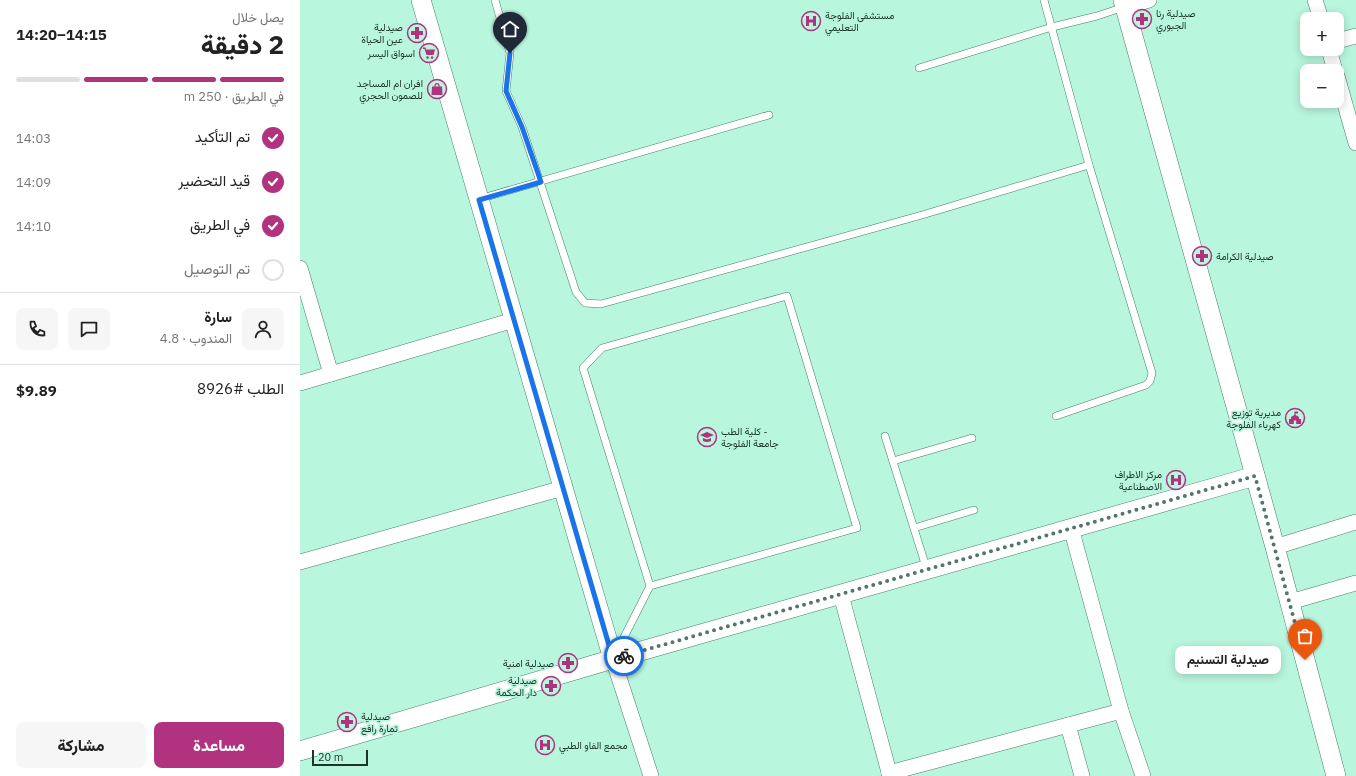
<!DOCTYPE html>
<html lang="ar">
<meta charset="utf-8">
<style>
body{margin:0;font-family:"IBM Plex Sans",Vazirmatn,sans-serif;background:#f6f6f6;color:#222;direction:rtl;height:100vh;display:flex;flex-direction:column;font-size:15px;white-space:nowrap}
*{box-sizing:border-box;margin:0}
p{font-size:13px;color:#767676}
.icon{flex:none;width:22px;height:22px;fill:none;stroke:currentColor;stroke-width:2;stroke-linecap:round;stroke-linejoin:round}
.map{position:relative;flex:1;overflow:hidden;direction:ltr}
.panel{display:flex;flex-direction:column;background:#fff;width:300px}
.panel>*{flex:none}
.fabs{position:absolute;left:1000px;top:12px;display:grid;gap:8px}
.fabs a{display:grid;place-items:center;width:44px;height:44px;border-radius:8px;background:#fff;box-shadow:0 2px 10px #0003;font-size:20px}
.scale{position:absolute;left:12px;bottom:10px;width:56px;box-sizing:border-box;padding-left:4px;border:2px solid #1b332a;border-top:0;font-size:11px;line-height:14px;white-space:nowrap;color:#1b332a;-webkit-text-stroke:3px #b9f6de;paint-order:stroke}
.pin{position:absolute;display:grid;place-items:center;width:34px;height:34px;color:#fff;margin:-41px -17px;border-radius:50% 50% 50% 0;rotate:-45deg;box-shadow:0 0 4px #0007}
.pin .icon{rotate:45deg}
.courier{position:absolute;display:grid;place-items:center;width:40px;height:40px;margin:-20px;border:3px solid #1a73e8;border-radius:50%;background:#fff;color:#222;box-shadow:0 1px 5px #0007}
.bubble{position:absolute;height:28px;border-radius:8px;background:#fff;box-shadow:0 2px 10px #0003;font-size:13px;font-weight:800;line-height:28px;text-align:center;direction:rtl}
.head em{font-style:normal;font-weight:800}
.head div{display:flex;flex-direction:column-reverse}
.head{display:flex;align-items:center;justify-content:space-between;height:68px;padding:0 16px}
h1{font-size:26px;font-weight:800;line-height:30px}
.bar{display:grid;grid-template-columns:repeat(4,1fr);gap:6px 4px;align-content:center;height:48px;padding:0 16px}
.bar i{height:5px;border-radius:3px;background:#e0e0e0}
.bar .active{background:#b1327f}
.bar p{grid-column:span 4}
.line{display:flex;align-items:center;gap:10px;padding:0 16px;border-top:1px solid #e0e0e0}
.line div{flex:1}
.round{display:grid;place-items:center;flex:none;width:42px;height:42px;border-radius:8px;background:#f6f6f6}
ol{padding:0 16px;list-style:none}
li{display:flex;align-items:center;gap:12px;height:44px}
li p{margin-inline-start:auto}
li .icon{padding:4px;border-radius:50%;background:#b1327f;color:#fff;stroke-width:4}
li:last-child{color:#767676}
li i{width:22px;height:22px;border:2px solid #e0e0e0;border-radius:50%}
.action{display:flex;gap:8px;margin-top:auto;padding:8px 16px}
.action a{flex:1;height:46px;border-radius:8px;background:#b1327f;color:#fff;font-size:16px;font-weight:800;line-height:46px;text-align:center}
.action a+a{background:#f6f6f6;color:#222}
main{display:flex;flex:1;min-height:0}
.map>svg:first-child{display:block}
</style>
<main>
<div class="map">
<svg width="1056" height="776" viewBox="0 0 1056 776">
<rect width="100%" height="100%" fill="#b9f6de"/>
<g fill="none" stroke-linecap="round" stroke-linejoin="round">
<defs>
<g id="service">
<path d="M195,0l15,53 -4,38 16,36 54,165 9,11 16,1 321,-89 167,-50"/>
<path d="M744,0l45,165 63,208 -2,8 -4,4 -90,31"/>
<path d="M619,68l133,-41 45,-11 27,-9"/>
<path d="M179,199l290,-84"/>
<path d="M585,436l42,134"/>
<path d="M593,461l79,-23"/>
<path d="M614,528l60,-18"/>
<path d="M316,653l34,-67 207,-58 -70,-232 -185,52 -19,20 67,218"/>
</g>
<g id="minor">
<path d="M1015,0l6,19"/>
<path d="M825,7l24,-7"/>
<path d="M1037,41l19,-5"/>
<path d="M1029,49l6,22"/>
<path d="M1037,76l19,67"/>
<path d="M0,268l31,106"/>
<path d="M0,383l214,-63"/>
<path d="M771,528l50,183 22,65"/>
<path d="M975,547l81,-25"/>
<path d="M0,562l263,-74"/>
<path d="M541,595l49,181"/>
<path d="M990,602l66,-19"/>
<path d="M313,659l38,117"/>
<path d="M768,725l14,51"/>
<path d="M589,773l232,-62"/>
</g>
<g id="tertiary">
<path d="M121,0l192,659"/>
<path d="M823,0l152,547 61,229"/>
<path d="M0,751l313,-92 642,-183"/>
</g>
</defs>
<!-- service casing -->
<use href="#service" stroke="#447e69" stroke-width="8"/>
<!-- minor casing -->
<use href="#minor" stroke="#447e69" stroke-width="16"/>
<!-- tertiary casing -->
<use href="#tertiary" stroke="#447e69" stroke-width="20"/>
<!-- service -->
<use href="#service" stroke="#fff" stroke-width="7"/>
<!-- minor -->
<use href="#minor" stroke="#fff" stroke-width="15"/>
<!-- tertiary -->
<use href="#tertiary" stroke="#fff" stroke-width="19"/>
</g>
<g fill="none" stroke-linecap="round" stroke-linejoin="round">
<!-- done -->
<path stroke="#527769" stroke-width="4" stroke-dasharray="0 7.2" d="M324,656l631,-180 50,184"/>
<!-- route -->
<path stroke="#1a73e8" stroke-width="5" d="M210,53l-4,38 16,36 19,55 -62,18 134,459 11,-3"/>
</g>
<!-- icons -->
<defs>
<symbol id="pharmacy-ring" viewBox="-11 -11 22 22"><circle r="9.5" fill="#b9f6de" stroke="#b1327f" stroke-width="1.5"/><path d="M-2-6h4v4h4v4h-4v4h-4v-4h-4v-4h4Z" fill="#b1327f"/></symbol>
<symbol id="hospital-ring" viewBox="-11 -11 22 22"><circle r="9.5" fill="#b9f6de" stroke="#b1327f" stroke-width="1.5"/><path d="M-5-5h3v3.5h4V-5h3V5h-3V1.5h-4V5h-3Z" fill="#b1327f"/></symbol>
<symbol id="supermarket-ring" viewBox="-11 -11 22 22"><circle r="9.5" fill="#b9f6de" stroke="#b1327f" stroke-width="1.5"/><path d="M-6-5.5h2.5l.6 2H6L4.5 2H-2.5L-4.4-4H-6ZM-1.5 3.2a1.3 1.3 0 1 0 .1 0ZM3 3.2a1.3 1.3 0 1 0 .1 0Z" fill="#b1327f"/></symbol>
<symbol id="shop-ring" viewBox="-11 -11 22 22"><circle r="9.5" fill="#b9f6de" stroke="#b1327f" stroke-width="1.5"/><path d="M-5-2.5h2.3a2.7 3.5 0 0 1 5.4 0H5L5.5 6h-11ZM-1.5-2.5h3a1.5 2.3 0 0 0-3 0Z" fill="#b1327f"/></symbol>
<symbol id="civic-ring" viewBox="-11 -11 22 22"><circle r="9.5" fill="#b9f6de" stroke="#b1327f" stroke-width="1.5"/><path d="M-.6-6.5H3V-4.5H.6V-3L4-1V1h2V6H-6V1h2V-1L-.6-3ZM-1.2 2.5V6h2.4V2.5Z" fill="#b1327f"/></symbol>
<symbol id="university-ring" viewBox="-11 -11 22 22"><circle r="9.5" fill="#b9f6de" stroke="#b1327f" stroke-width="1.5"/><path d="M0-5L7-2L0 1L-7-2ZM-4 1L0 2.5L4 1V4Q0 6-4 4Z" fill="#b1327f"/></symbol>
</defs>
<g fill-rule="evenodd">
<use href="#pharmacy-ring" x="831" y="8" width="22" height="22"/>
<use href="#hospital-ring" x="500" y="10" width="22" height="22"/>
<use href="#pharmacy-ring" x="106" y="22" width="22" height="22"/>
<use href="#supermarket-ring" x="118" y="42" width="22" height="22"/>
<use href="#shop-ring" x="126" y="78" width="22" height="22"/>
<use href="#pharmacy-ring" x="891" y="245" width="22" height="22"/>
<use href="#civic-ring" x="984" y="407" width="22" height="22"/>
<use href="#university-ring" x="396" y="426" width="22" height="22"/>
<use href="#hospital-ring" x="865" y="469" width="22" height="22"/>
<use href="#pharmacy-ring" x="257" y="652" width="22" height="22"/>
<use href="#pharmacy-ring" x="240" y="675" width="22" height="22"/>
<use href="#pharmacy-ring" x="36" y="711" width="22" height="22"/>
<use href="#hospital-ring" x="234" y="734" width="22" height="22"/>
</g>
<g text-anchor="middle" stroke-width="3.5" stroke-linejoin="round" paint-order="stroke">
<!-- poi labels -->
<g font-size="10" fill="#1b332a" stroke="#b9f6de" text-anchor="end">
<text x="856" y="17" text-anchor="start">صيدلية رنا<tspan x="856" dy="12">الجبوري</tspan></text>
<text x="525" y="19" text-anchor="start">مستشفى الفلوجة<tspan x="525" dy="12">التعليمي</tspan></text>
<text x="103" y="31">صيدلية<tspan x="103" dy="12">عين الحياة</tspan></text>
<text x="115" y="57">اسواق اليسر</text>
<text x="123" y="87">افران ام المساجد<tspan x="123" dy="12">للصمون الحجري</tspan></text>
<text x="916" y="260" text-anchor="start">صيدلية الكرامة</text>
<text x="981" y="416">مديرية توزيع<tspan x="981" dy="12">كهرباء الفلوجة</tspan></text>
<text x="421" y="435" text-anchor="start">كلية الطب -<tspan x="421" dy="12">جامعة الفلوجة</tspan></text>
<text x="862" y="478">مركز الاطراف<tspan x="862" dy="12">الاصطناعية</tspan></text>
<text x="254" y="667">صيدلية امنية</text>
<text x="237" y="684">صيدلية<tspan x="237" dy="12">دار الحكمة</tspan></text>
<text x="61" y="720" text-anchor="start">صيدلية<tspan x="61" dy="12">تمارة رافع</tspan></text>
<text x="259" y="749" text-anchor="start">مجمع الفاو الطبي</text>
</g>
</g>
</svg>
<div class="fabs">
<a>+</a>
<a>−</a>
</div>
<div class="scale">20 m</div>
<div class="pin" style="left:1005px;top:660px;background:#ea580c"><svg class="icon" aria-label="bag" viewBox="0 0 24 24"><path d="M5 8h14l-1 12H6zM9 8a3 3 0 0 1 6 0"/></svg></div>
<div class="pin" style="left:210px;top:53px;background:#1f2937"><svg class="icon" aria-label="home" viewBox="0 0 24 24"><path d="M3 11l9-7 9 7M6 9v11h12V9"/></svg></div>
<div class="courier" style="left:324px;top:656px"><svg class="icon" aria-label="bike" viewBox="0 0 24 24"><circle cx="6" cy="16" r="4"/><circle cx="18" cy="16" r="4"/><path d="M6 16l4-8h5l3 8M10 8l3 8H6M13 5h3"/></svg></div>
<div class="bubble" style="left:875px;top:646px;width:106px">صيدلية التسنيم</div>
</div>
<section class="panel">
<div class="head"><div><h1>2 دقيقة</h1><p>يصل خلال</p></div><em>14:15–14:20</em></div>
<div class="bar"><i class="active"></i><i class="active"></i><i class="active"></i><i></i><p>في الطريق · 250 m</p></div>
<ol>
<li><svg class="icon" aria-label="check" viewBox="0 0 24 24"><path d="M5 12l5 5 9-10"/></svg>تم التأكيد<p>14:03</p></li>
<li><svg class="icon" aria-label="check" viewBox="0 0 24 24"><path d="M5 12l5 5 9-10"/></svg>قيد التحضير<p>14:09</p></li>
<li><svg class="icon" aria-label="check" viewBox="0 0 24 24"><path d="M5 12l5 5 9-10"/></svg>في الطريق<p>14:10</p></li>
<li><i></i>تم التوصيل</li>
</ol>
<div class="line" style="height:72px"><a class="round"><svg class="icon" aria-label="person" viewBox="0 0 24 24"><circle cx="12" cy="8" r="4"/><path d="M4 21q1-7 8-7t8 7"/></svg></a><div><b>سارة</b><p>المندوب · 4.8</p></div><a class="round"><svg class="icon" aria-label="chat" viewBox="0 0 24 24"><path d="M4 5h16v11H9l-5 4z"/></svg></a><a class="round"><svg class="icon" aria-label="phone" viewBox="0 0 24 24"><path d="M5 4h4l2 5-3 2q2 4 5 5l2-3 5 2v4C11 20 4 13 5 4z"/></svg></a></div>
<div class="line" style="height:52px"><div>الطلب #8926</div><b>$9.89</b></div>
<div class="action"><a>مساعدة</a><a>مشاركة</a></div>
</section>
</main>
